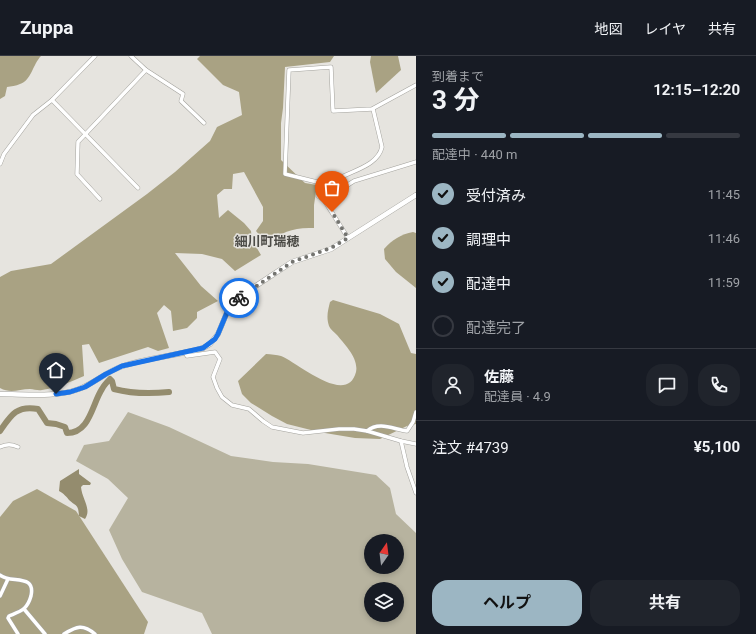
<!DOCTYPE html>
<html lang="ja">
<meta charset="utf-8">
<style>
body{margin:0;font-family:Roboto,"Noto Sans JP",sans-serif;background:#20242c;color:#f1f3f6;height:100vh;display:flex;flex-direction:column;font-size:15px;white-space:nowrap}
*{box-sizing:border-box;margin:0}
p{font-size:13px;color:#9ea1a6}
.icon{flex:none;width:22px;height:22px;fill:none;stroke:currentColor;stroke-width:2;stroke-linecap:round;stroke-linejoin:round}
.map{position:relative;flex:1;overflow:hidden}
.side{display:flex;flex-direction:column;background:#171b24;width:340px}
.side>*{flex:none}
.needle{width:26px;rotate:14deg}
.controls{position:absolute;left:364px;top:478px;display:grid;gap:8px}
.controls a{display:grid;place-items:center;width:40px;height:40px;border-radius:50%;background:#171b24;box-shadow:0 2px 6px #0003;font-size:20px}
.pin{position:absolute;display:grid;place-items:center;width:34px;height:34px;color:#fff;margin:-41px -17px;border-radius:50% 50% 50% 0;rotate:-45deg;box-shadow:0 0 4px #0007}
.pin .icon{rotate:45deg}
.courier{position:absolute;display:grid;place-items:center;width:40px;height:40px;margin:-20px;border:3px solid #1a73e8;border-radius:50%;background:#fff;color:#222;box-shadow:0 1px 5px #0007}
.summary em{font-style:normal;font-weight:700}
.summary div{display:flex;flex-direction:column-reverse}
.summary{display:flex;align-items:center;justify-content:space-between;height:68px;padding:0 16px}
h1{font-size:26px;font-weight:700;line-height:30px}
.bar{display:grid;grid-template-columns:repeat(4,1fr);gap:6px 4px;align-content:center;height:48px;padding:0 16px}
.bar i{height:5px;border-radius:3px;background:#363941}
.bar .active{background:#9cb6c3}
.bar p{grid-column:span 4}
.line{display:flex;align-items:center;gap:10px;padding:0 16px;border-top:1px solid #363941}
.line div{flex:1}
.round{display:grid;place-items:center;flex:none;width:42px;height:42px;border-radius:16px;background:#20242c}
ol{padding:0 16px;list-style:none}
li{display:flex;align-items:center;gap:12px;height:44px}
li p{margin-inline-start:auto}
li .icon{padding:4px;border-radius:50%;background:#9cb6c3;color:#111;stroke-width:4}
li:last-child{color:#9ea1a6}
li i{width:22px;height:22px;border:2px solid #363941;border-radius:50%}
.primary-button{display:flex;gap:8px;margin-top:auto;padding:8px 16px}
.primary-button a{flex:1;height:46px;border-radius:16px;background:#9cb6c3;color:#111;font-size:16px;font-weight:700;line-height:46px;text-align:center}
.primary-button a+a{background:#20242c;color:#f1f3f6}
header{display:flex;align-items:center;gap:24px;box-sizing:border-box;height:56px;padding:0 20px;background:#171b24;border-bottom:1px solid #363941}
header strong{font-size:19px}
nav{display:flex;gap:22px;margin-inline-start:auto;font-size:14px}
main{display:flex;flex:1;min-height:0}
.map>svg:first-child{display:block}
</style>
<header>
<strong>Zuppa</strong>
<nav><a>地図</a><a>レイヤ</a><a>共有</a></nav>
</header>
<main>
<div class="map">
<svg width="416" height="578" viewBox="0 0 416 578">
<rect width="100%" height="100%" fill="#e6e4df"/>
<!-- green -->
<path fill="#b7b39f" fill-rule="evenodd" d="M128,356l41,15 62,29 42,6 35,2 68,11 14,13 6,26 20,19v101h-204l-10,-21 -60,-21 -20,-33 -13,-29 19,-32 -20,-19 -32,-18 8,-16 25,-4zM371,485h26v26h-26zM371,533h26v26h-26z"/>
<!-- forest -->
<g fill="#a9a283">
<path d="M0,0h41c-8,8 -10,25 -21,28 -4,2 -9,2 -13,3l-2,9 -5,3z"/>
<path d="M200,0h134l-4,6 -45,5 -2,41 -2,15v37l24,23 12,2 -3,20v23c-21,-1 -31,4 -48,15l-10,-12 7,-10v-14l-19,-35 -11,2 -1,15h-8l-7,6 2,23 9,-8 16,13 7,8 1,9 9,15 -26,16 -13,-12 -20,-5 -27,-1 26,33 17,15 -21,11v6l-10,10 -14,3 -2,-20 -7,-6 -7,8 12,35 -11,3 -10,-4 -49,16 -10,-19 -7,1 2,31c-14,6 -27,12 -42,14 -4,1 -8,-1 -12,-1 -11,0 -19,5 -30,-1v-111l11,-6 40,-7 96,-70 28,-22 35,-31 7,-14 25,-12 -3,-23 -16,-7 -26,-26z"/>
<path d="M371,0h27l3,14 -25,23 -6,-31z"/>
<path d="M413,176l3,1v55l-20,-16 -11,-13 -1,-10c8,-9 17,-15 29,-17z"/>
<path d="M333,244l47,14 19,10 12,29 5,1v70l-9,2 -27,13 -25,-1 -36,-6 -32,-8 -15,-8 -21,-13 -9,-9 -4,-13 28,-27c5,0 11,1 15,2 16,6 66,51 75,16 3,-14 -12,-28 -19,-37 -3,-3 -7,-6 -8,-9 -3,-9 -1,-16 1,-24z"/>
<path d="M37,433l39,22 72,111 -4,12h-144v-117l13,-16z"/>
</g>
<!-- water -->
<path fill="#948c6e" d="M79,413v5l12,9 -1,2h-7l-2,2c1,12 11,22 4,32l-6,-3c-1,-12 -2,-9 -10,-16 -3,-4 -5,-6 -10,-9l1,-10z"/>
<g fill="none" stroke-linecap="round" stroke-linejoin="round">
<!-- river -->
<path stroke="#948c6e" stroke-width="6" d="M0,375c11,-16 17,-26 38,-22l9,14 9,1 9,3 2,6c23,0 25,-29 35,-44 2,-4 5,-7 8,-10l2,2 2,8c19,5 36,5 55,3"/>
<defs>
<g id="street">
<path d="M131,0l15,14 37,24 -2,7 23,22"/>
<path d="M52,44l86,88"/>
<path d="M0,108l4,-10 29,-39 19,-15 43,-44"/>
<path d="M329,129l-44,-11 4,-104 42,-3 2,44 39,-2 44,-24"/>
<path d="M100,143l-23,-25 1,-32 68,-72"/>
<path d="M324,144l30,-19 62,-19"/>
<path d="M348,182l-24,-38 -6,-4c7,-8 14,-13 22,-18 14,-8 38,-13 42,-31l-9,-38"/>
<path d="M185,296l2,4 28,-4 5,7 -7,18 4,11 5,9 10,8 17,4 14,12 9,6 31,6 36,-4h15l13,2 34,10 15,3"/>
<path d="M367,375c12,-10 26,-2 40,0l6,-9 3,-10"/>
<path d="M401,385l6,26 9,26"/>
<path d="M0,391c7,-3 11,-3 18,0"/>
<path d="M0,519c10,9 36,-2 31,21 -4,14 -10,15 -22,20l-1,2 10,16"/>
<path d="M0,540l8,-17"/>
<path d="M24,553l21,25"/>
<path d="M64,578c13,-8 19,-10 31,0"/>
</g>
<path id="secondary" d="M0,338c25,0 55,4 79,-5 16,-6 28,-18 44,-23 26,-9 54,-10 80,-18l7,-4 8,-10 10,-24 8,-11 56,-37 39,-13 85,-54"/>
</defs>
<!-- street casing -->
<use href="#street" stroke="#a3a29d" stroke-width="4.5"/>
<!-- secondary casing -->
<use href="#secondary" stroke="#a3a29d" stroke-width="5.5"/>
<!-- street -->
<use href="#street" stroke="#fff" stroke-width="3.5"/>
<!-- secondary -->
<use href="#secondary" stroke="#fff" stroke-width="4.5"/>
</g>
<g fill="none" stroke-linecap="round" stroke-linejoin="round">
<!-- done -->
<path stroke="#747470" stroke-width="4" stroke-dasharray="0 7.2" d="M239,242l53,-36 39,-14 17,-10 -16,-26"/>
<!-- route -->
<path stroke="#1a73e8" stroke-width="5" d="M56,338l14,-2 15,-5 21,-13 16,-8 81,-18 12,-9 3,-5 10,-24 11,-12"/>
</g>
<g text-anchor="middle" stroke-width="3" stroke-linejoin="round" paint-order="stroke">
<!-- quarter labels -->
<g font-size="13" font-weight="bold" fill="#4d4c47" stroke="#e6e4df">
<text x="267" y="190">細川町瑞穂</text>
</g>
</g>
</svg>
<div class="controls">
<a><svg class="needle" viewBox="-14 -14 28 28"><path d="M0-13l5 13h-10z" fill="#e53935"/><path d="M0 13l5-13h-10z" fill="#9ea1a6"/></svg></a>
<a><svg class="icon" aria-label="layers" viewBox="0 0 24 24"><path d="M12 4l9 5-9 5-9-5zM3 14l9 5 9-5"/></svg></a>
</div>
<div class="pin" style="left:332px;top:156px;background:#ea580c"><svg class="icon" aria-label="bag" viewBox="0 0 24 24"><path d="M5 8h14l-1 12H6zM9 8a3 3 0 0 1 6 0"/></svg></div>
<div class="pin" style="left:56px;top:338px;background:#1f2937"><svg class="icon" aria-label="home" viewBox="0 0 24 24"><path d="M3 11l9-7 9 7M6 9v11h12V9"/></svg></div>
<div class="courier" style="left:239px;top:242px"><svg class="icon" aria-label="bike" viewBox="0 0 24 24"><circle cx="6" cy="16" r="4"/><circle cx="18" cy="16" r="4"/><path d="M6 16l4-8h5l3 8M10 8l3 8H6M13 5h3"/></svg></div>
</div>
<section class="side">
<div class="summary"><div><h1>3 分</h1><p>到着まで</p></div><em>12:15–12:20</em></div>
<div class="bar"><i class="active"></i><i class="active"></i><i class="active"></i><i></i><p>配達中 · 440 m</p></div>
<ol>
<li><svg class="icon" aria-label="check" viewBox="0 0 24 24"><path d="M5 12l5 5 9-10"/></svg>受付済み<p>11:45</p></li>
<li><svg class="icon" aria-label="check" viewBox="0 0 24 24"><path d="M5 12l5 5 9-10"/></svg>調理中<p>11:46</p></li>
<li><svg class="icon" aria-label="check" viewBox="0 0 24 24"><path d="M5 12l5 5 9-10"/></svg>配達中<p>11:59</p></li>
<li><i></i>配達完了</li>
</ol>
<div class="line" style="height:72px"><a class="round"><svg class="icon" aria-label="person" viewBox="0 0 24 24"><circle cx="12" cy="8" r="4"/><path d="M4 21q1-7 8-7t8 7"/></svg></a><div><b>佐藤</b><p>配達員 · 4.9</p></div><a class="round"><svg class="icon" aria-label="chat" viewBox="0 0 24 24"><path d="M4 5h16v11H9l-5 4z"/></svg></a><a class="round"><svg class="icon" aria-label="phone" viewBox="0 0 24 24"><path d="M5 4h4l2 5-3 2q2 4 5 5l2-3 5 2v4C11 20 4 13 5 4z"/></svg></a></div>
<div class="line" style="height:52px"><div>注文 #4739</div><b>¥5,100</b></div>
<div class="primary-button"><a>ヘルプ</a><a>共有</a></div>
</section>
</main>
